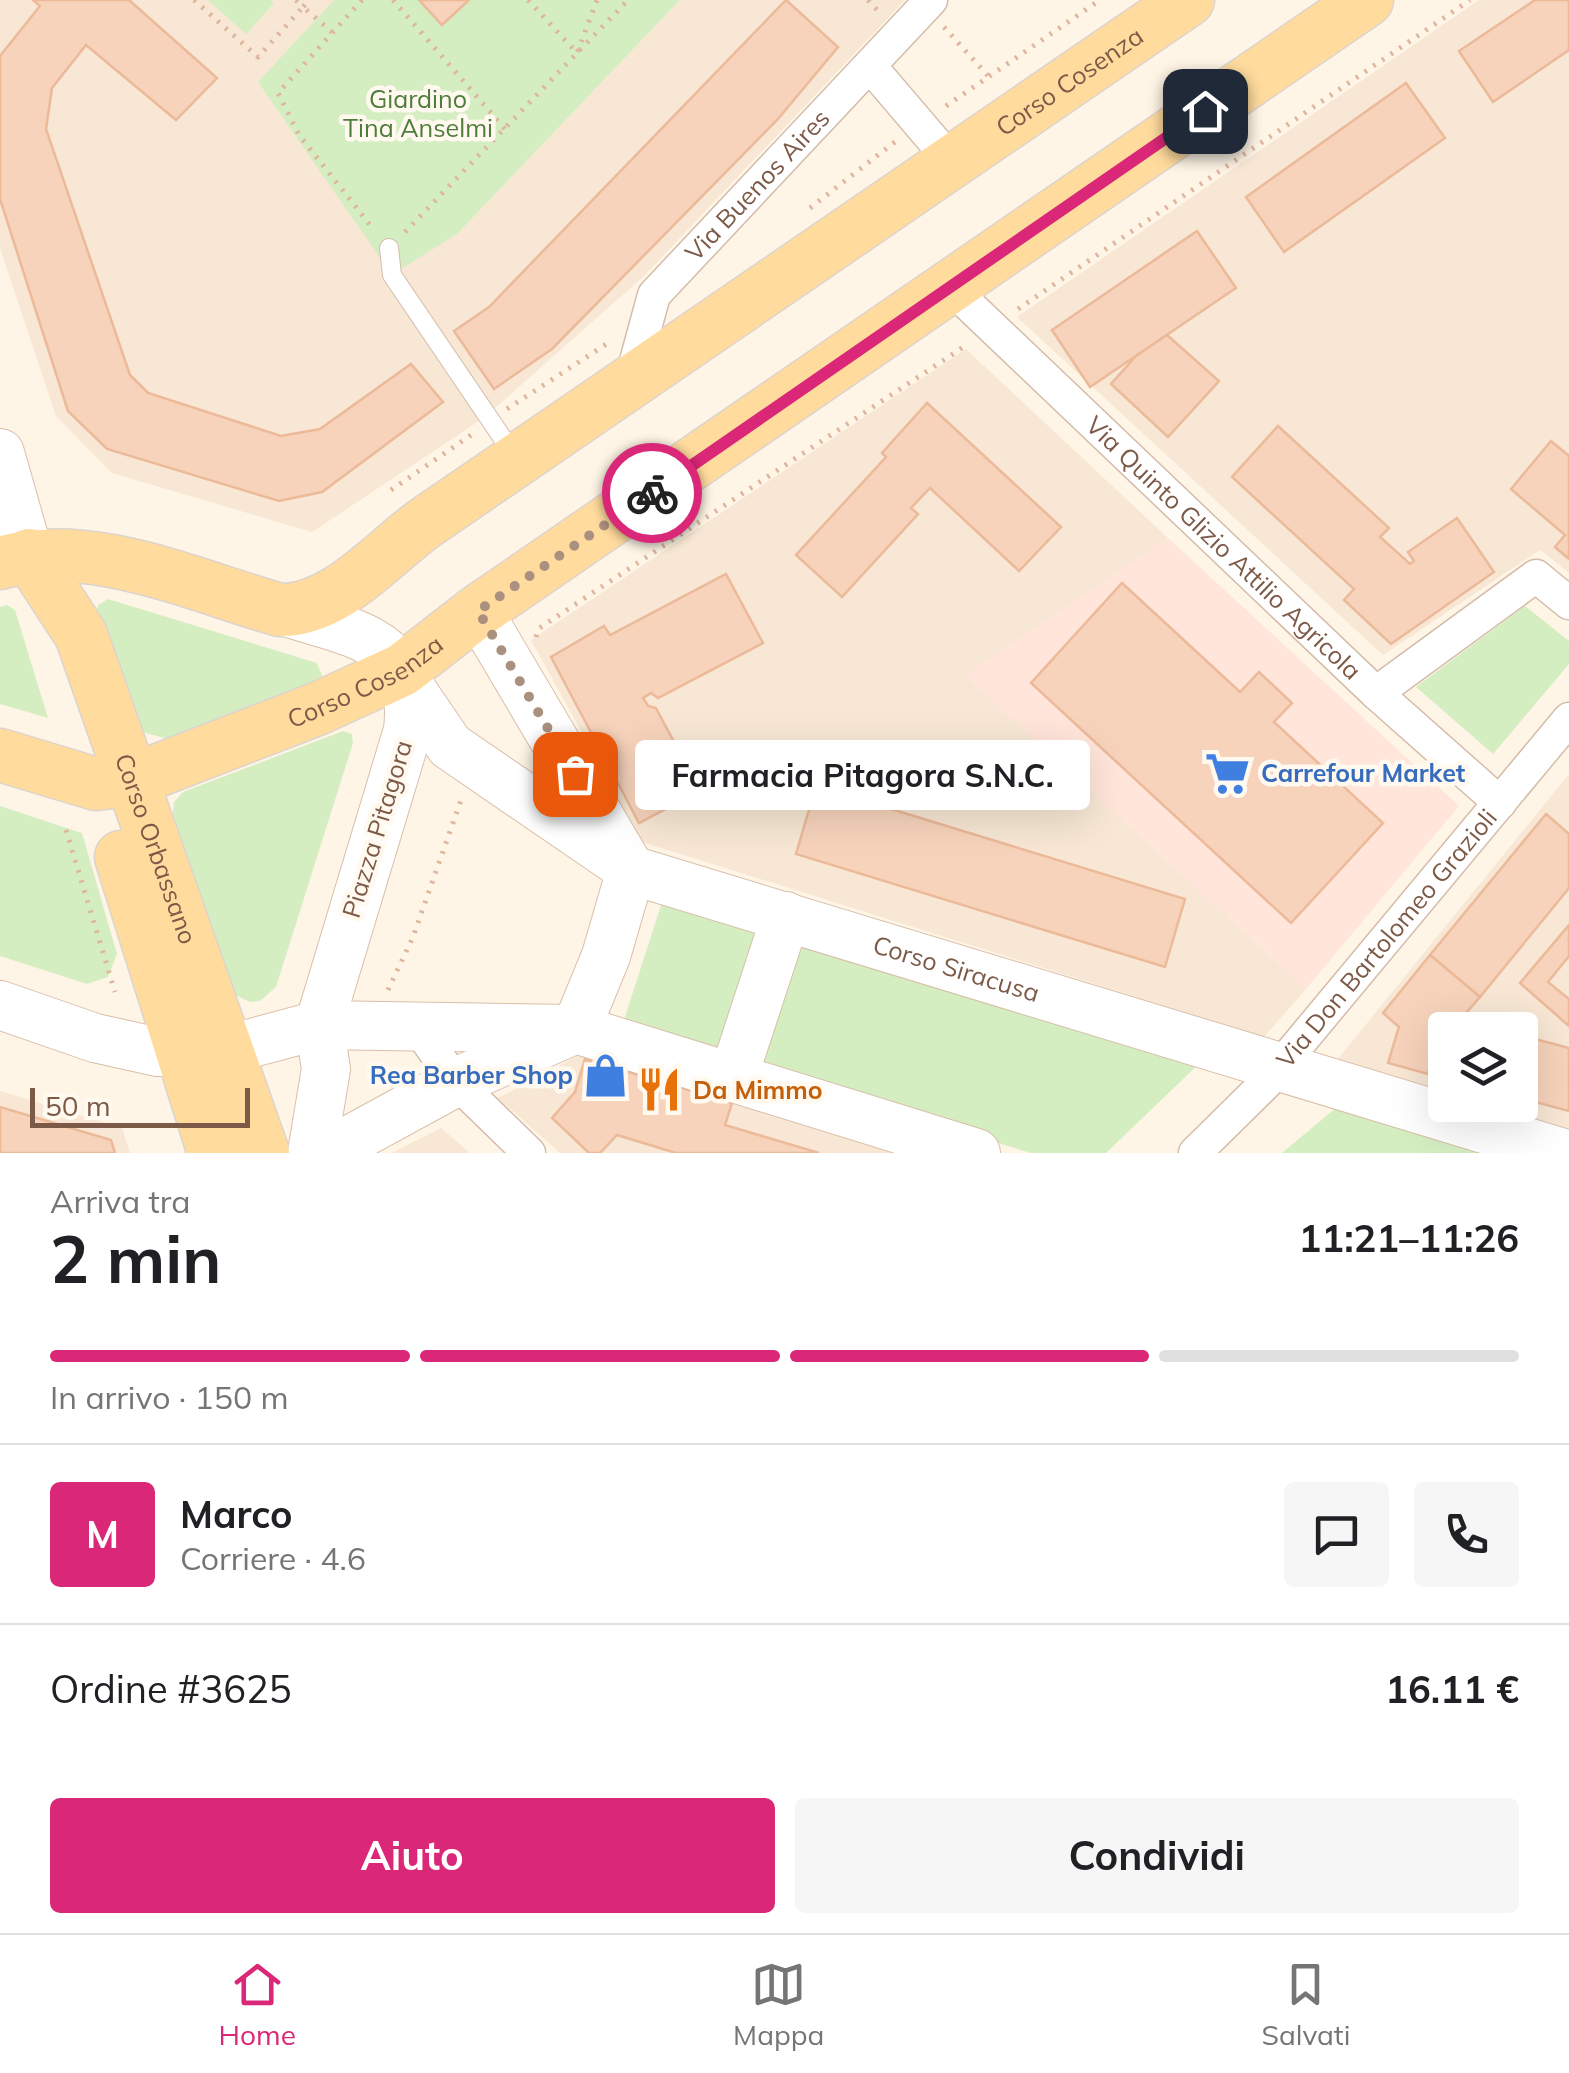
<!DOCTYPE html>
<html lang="it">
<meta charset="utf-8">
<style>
body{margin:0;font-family:Mulish,sans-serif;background:#f6f6f6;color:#202124;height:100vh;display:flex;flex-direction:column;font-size:38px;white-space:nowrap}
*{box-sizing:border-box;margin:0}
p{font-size:32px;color:#757577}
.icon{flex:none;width:55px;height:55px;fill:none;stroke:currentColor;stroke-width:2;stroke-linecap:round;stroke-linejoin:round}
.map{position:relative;height:1153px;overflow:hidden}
.drawer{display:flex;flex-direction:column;background:#fff;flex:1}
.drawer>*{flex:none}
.buttons{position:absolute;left:1428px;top:1012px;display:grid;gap:20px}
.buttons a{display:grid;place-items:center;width:110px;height:110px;border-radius:10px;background:#fff;box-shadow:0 10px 40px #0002;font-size:50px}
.scale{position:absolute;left:30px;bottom:25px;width:220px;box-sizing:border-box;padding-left:10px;border:5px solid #7c5a47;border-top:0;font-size:28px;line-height:35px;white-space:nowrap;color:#7c5a47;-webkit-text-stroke:8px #fff9ef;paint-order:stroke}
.pin{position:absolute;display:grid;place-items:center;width:85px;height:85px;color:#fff;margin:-42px;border-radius:20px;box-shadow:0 5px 15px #0006}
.courier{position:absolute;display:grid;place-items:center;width:100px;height:100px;margin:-50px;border:8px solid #db2777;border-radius:50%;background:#fff;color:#222;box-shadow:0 2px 12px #0007}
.bubble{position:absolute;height:70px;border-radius:10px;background:#fff;box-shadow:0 10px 40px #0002;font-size:32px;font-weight:700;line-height:70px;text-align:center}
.head em{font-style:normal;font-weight:700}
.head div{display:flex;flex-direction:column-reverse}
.head{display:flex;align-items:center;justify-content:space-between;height:170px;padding:0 50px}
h1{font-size:65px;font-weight:700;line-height:75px}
.bar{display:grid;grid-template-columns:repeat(4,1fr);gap:15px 10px;align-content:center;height:120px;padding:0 50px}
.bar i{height:12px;border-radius:8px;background:#e0e0e0}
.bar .active{background:#db2777}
.bar p{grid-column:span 4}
.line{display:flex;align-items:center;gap:25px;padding:0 50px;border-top:2px solid #e0e0e0}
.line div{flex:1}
.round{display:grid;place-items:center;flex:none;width:105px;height:105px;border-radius:10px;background:#f6f6f6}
.primary-button{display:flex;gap:20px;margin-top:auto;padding:20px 50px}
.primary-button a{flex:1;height:115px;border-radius:10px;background:#db2777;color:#fff;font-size:40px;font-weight:700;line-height:115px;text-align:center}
.primary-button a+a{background:#f6f6f6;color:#202124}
.tab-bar{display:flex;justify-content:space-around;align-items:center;height:140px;border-top:2px solid #e0e0e0;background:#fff;font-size:28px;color:#757577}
.tab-bar a{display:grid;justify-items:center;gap:5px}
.tab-bar .active{color:#db2777}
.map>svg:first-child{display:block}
</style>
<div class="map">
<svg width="1569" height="1153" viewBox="0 0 1569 1153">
<rect width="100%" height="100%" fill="#fff5e6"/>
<!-- residential -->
<g fill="#f7e7d4">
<path d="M0,0h334l124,233 222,-233h225l-261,276 -159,141 -173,115 -200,-59 -56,-57 -56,-168z"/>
<path d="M1479,0h90v573l-29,-23 -157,105 -366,-338z"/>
<path d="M966,349l202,189 -202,138 340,313 -42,48 -622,-195 -111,-202z"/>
<path d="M1569,774v358l-88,-27h39v-75h-75v64l-108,-34z"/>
<path d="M579,1055l317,98h-336l-62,-55z"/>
<path d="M0,1091l122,37 8,25h-130z"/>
<path d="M441,1128l29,25h-78z"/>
</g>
<!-- commercial -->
<path fill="#ffe5da" d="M1168,538l291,268 -153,183 -341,-314z"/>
<!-- green -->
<g fill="#d4eec2">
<path d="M208,0h63l3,3 -28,31z"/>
<path d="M334,0h346l-222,233 -66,42 -134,-193z"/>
<path d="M108,599l209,64 6,15 -155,61 -26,-7 -46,-117 2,-10z"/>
<path d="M7,605l8,5 33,108 -48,-14v-97z"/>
<path d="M1525,606l44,35v23l-76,90 -77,-67z"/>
<path d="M343,731l9,3 1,9 -77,244 -16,14 -10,1 -17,-8 -61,-173 2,-19 9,-10z"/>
<path d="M0,806l82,27 35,121 -9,23 -21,7 -87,-28z"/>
<path d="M665,893l102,33 -42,133 -103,-33z"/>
<path d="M802,938l402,121 -98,94h-75l-274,-84z"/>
<path d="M1343,1102l167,51h-228z"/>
</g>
<!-- building -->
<g fill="#f7d3bb" stroke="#ecb999" stroke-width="2.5">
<path d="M33,0h96l88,78 -41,42 -90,-75 -34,43 -6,41 84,246 18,18 133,43 39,-7 91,-65 32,38 -121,90 -43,9 -172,-52 -39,-38 -68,-212v-143l40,-50z"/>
<path d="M419,0h50l-27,25z"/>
<path d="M786,0l52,47 -60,72 -226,230 -58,40 -40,-58 35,-24z"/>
<path d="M1535,0h34v50l-76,52 -34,-51z"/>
<path d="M1406,83l39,55 -161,114 -38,-55z"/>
<path d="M1197,231l39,57 -146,99 -38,-57z"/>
<path d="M1167,335l52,46 -51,56 -57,-53 25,-28z"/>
<path d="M927,403l134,124 -42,44 -89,-83 -19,20 7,6 -76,83 -46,-42 90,-98 -4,-4z"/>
<path d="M1278,426l111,102 -9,9 30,27 4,-3 -6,-9 49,-34 37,54 -103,72 -47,-44 10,-11 -122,-112z"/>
<path d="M1551,441l18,15v103l-14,-12 10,-12 -54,-46z"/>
<path d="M726,574l37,69 -105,55 -7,-5 -8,5 5,8 8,2 44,83 -61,32 -88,-166 53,-31 6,9z"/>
<path d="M1122,583l118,109 19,-20 33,31 -18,19 109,101 -92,100 -260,-240z"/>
<path d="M816,786l369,113 -20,68 -369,-113z"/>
<path d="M1546,814l23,20v54l-89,109 -50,-42z"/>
<path d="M1569,925v31l-21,26 21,17v27l-49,-43z"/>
<path d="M1430,955l50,42 -20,23 -17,-5 -15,59 -40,-11 11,-36 -16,-14z"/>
<path d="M1443,1015l57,15h-55v49l-17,-5z"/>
<path d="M1520,1035l49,13v63l-49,-13z"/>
<path d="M585,1059l147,44 -7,22 94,28h-143l-59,-18 -17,18h-11l-37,-35 23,-26z"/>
<path d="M0,1107l111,33 4,13h-115z"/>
</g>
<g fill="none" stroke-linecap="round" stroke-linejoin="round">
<defs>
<path id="lane" d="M389,248l3,27 122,180"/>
<g id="street">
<path d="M870,66l81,95"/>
<path id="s1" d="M950,287l426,406 124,110"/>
<path id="s2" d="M630,383l24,-88 277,-295"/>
<path d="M1376,693l160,-117 33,27"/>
<path d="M416,1025l40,57 73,71"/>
<path id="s3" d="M1195,1153l71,-70 303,-364"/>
</g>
<g id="secondary">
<path d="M0,453l29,102"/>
<path d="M280,610c71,24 138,26 128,120l-89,295 7,44 -14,84"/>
<path id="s4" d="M409,686l41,60 181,124 932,283"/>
<path d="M0,1005l95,33 63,14 68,-2 93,-25 257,4 400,124"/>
<path d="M733,1078l53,-162"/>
<path d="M326,1153l130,-71 120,-53 30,-73 25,-86 -153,-259"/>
</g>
<g id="primary">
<path id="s5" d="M29,555l52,80 182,518"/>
<path id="s6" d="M0,563c90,-26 192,22 280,47 56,1 102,-56 145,-87l763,-523"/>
<path id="s7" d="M0,755l96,29 37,-4 184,-71 85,-39 76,-59 889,-611"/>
<path d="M121,857l93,296"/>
</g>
</defs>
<!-- lane casing -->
<use href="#lane" stroke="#d3bcaa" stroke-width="20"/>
<!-- street casing -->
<use href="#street" stroke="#d3bcaa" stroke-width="35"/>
<!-- secondary casing -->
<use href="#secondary" stroke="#d9bfa9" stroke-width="50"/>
<!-- primary casing -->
<use href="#primary" stroke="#ddd4cf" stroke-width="55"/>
<!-- path -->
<g stroke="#ddb69d" stroke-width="5" stroke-dasharray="2.5 8" stroke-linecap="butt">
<path d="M194,0l64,57 45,-50 29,25"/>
<path d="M296,0l7,7 6,-7"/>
<path d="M362,0l-84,93 21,42 75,95"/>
<path d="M393,0l112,129"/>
<path d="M528,0l49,53 20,-53"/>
<path d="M868,0l10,11"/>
<path d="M944,27l45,50"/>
<path d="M946,106l154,-106"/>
<path d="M810,208l86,-67"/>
<path d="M405,232l223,-232"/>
<path d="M1018,309l452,-309"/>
<path d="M507,409l104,-68"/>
<path d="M391,490l83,-57"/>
<path d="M536,637l2,-8 430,-285"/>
<path d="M66,830l49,162"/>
<path d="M388,990l25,-53 48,-137"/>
</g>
<!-- lane -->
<use href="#lane" stroke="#fff" stroke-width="18"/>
<!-- street -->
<use href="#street" stroke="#fff" stroke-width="32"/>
<!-- secondary -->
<use href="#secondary" stroke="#fff" stroke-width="48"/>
<!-- primary -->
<use href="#primary" stroke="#ffdb9d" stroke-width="52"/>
</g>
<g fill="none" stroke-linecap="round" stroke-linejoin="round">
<!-- done -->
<path stroke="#aa907f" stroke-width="10" stroke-dasharray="0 18" d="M575,774l-97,-163 174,-118"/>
<!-- route -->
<path stroke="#db2777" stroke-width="12" d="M652,493l553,-382"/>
</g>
<!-- icons -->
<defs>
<symbol id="supermarket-bare" viewBox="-9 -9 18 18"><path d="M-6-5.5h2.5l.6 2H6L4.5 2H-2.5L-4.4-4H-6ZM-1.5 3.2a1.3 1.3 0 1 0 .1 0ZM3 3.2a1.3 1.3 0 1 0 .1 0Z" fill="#3f7fe0" stroke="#fff9ef" stroke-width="2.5" paint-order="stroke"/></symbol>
<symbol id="shop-bare" viewBox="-9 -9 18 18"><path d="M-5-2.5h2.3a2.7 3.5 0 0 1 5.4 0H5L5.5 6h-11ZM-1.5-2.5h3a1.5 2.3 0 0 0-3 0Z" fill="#3f7fe0" stroke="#fff9ef" stroke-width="2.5" paint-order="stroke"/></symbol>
<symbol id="restaurant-bare" viewBox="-9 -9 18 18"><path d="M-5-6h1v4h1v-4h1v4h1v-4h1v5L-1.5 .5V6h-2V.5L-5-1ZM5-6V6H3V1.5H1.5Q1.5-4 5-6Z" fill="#e8710a" stroke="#fff9ef" stroke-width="2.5" paint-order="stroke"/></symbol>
</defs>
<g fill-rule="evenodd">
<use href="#supermarket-bare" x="1196" y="742" width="63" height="63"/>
<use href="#shop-bare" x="574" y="1044" width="63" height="63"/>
<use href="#restaurant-bare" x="628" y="1058" width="63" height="63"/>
</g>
<g text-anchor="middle" stroke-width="9" stroke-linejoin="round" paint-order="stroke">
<!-- street labels -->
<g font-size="25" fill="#7c5a47" stroke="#fff9ef">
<text dy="9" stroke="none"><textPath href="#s6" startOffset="1242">Corso Cosenza</textPath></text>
<text dy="9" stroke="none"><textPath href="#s2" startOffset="242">Via Buenos Aires</textPath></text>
<text dy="9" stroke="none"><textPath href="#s1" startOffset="378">Via Quinto Glizio Attilio Agricola</textPath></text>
<text dy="9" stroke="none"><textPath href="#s7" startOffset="390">Corso Cosenza</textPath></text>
<text transform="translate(377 829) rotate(-73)" y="9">Piazza Pitagora</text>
<text dy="9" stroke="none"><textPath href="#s5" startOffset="322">Corso Orbassano</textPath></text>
<text dy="9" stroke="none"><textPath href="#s3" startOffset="288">Via Don Bartolomeo Grazioli</textPath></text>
<text dy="9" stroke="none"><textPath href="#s4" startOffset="632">Corso Siracusa</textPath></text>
</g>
<!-- park labels -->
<g font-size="25" fill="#4e7c3b" stroke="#fff9ef">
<text x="418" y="108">Giardino<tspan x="418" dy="29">Tina Anselmi</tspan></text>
</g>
<!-- shop labels -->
<g font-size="25" font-weight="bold" fill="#366cbe" stroke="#fff9ef" text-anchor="start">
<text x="1261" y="782">Carrefour Market</text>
<text x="573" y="1084" text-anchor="end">Rea Barber Shop</text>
</g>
<!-- food labels -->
<g font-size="25" font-weight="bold" fill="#c56008" stroke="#fff9ef" text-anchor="start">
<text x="693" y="1099">Da Mimmo</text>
</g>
</g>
</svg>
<div class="buttons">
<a><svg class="icon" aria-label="layers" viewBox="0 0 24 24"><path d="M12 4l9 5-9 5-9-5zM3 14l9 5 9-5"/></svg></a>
</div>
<div class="scale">50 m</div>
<div class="pin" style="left:575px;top:774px;background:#ea580c"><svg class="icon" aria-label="bag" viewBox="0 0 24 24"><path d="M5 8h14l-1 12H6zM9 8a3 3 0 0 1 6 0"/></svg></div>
<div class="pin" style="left:1205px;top:111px;background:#1f2937"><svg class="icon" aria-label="home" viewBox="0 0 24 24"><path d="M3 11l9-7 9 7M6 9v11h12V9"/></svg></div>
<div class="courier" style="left:652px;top:493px"><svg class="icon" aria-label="bike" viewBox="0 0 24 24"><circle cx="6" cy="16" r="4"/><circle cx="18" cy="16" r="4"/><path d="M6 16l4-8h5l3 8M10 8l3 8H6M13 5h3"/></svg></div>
<div class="bubble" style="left:635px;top:740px;width:455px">Farmacia Pitagora S.N.C.</div>
</div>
<section class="drawer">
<div class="head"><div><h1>2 min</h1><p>Arriva tra</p></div><em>11:21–11:26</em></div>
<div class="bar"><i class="active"></i><i class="active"></i><i class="active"></i><i></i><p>In arrivo · 150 m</p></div>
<div class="line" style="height:180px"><b class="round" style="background:#db2777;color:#fff">M</b><div><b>Marco</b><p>Corriere · 4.6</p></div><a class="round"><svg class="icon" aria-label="chat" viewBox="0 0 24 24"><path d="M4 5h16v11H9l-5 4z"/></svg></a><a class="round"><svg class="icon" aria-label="phone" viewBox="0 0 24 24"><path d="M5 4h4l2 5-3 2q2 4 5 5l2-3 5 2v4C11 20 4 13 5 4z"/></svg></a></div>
<div class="line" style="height:130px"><div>Ordine #3625</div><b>16.11 €</b></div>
<div class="primary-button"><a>Aiuto</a><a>Condividi</a></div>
</section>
<nav class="tab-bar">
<a class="active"><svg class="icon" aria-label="home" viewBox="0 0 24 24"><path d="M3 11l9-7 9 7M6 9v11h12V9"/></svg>Home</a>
<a><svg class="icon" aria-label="map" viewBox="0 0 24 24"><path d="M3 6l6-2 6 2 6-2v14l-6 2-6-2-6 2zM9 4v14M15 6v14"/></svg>Mappa</a>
<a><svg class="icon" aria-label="saved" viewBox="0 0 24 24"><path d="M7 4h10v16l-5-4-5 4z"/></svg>Salvati</a>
</nav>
